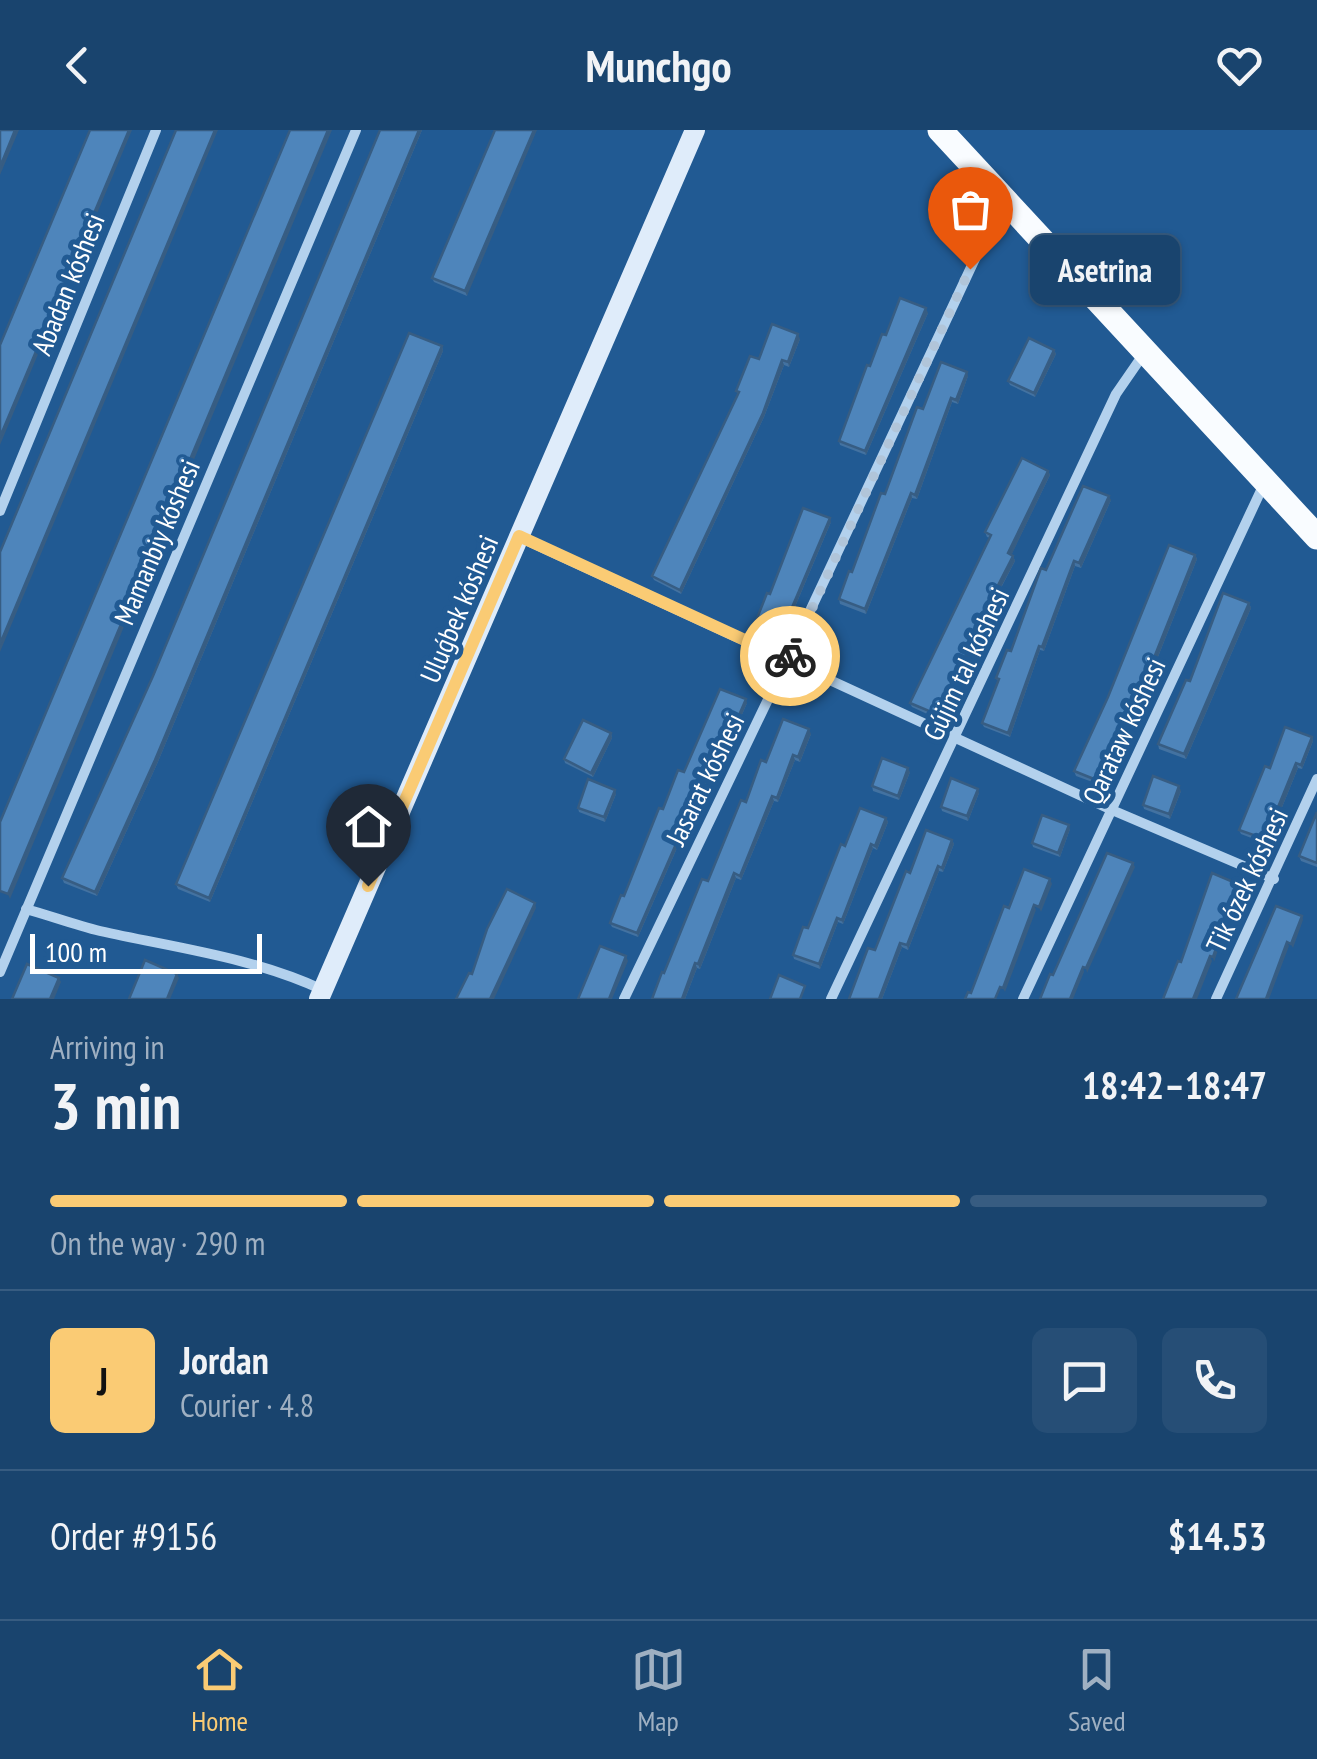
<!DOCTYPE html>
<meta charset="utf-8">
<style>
body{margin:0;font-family:"PT Sans Narrow",sans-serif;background:#264e76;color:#f1f3f6;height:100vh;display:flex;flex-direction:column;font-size:38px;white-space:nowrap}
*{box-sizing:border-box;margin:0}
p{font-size:32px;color:#9fb0c2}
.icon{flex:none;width:55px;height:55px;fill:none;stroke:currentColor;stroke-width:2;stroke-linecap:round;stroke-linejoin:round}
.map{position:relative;height:869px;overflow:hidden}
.sheet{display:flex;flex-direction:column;background:#19446e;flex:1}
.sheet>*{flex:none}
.scale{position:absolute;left:30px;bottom:25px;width:232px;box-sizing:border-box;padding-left:10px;border:5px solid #fff;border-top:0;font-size:28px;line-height:35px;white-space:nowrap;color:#fff;-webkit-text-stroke:8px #215a93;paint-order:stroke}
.pin{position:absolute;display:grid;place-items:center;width:85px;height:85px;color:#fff;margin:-102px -42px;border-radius:50% 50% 50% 0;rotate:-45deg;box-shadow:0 0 10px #0007}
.pin .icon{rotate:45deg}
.courier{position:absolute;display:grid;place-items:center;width:100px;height:100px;margin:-50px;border:8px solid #facb74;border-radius:50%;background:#fff;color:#222;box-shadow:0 2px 12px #0007}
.bubble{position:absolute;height:70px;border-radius:15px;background:#19446e;box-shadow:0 2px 8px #0004,0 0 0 2px #375c81;font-size:32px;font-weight:700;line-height:70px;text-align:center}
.summary em{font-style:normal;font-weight:700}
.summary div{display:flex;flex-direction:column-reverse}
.summary{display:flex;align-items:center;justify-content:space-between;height:170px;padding:0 50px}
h1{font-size:65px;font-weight:700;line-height:75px}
.bar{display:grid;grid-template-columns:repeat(4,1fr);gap:15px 10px;align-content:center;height:120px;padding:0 50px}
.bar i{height:12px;border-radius:8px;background:#375c81}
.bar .active{background:#facb74}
.bar p{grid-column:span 4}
.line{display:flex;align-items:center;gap:25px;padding:0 50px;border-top:2px solid #375c81}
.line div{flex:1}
.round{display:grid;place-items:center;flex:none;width:105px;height:105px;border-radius:15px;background:#264e76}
header{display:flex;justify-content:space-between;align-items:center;height:130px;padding:0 50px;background:#19446e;font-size:45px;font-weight:700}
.tab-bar{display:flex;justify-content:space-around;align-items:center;height:140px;border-top:2px solid #375c81;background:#19446e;font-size:28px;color:#9fb0c2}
.tab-bar a{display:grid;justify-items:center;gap:5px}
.tab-bar .active{color:#facb74}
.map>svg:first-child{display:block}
</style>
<header><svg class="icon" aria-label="back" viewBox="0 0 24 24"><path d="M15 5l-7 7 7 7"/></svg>Munchgo<svg class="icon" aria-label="heart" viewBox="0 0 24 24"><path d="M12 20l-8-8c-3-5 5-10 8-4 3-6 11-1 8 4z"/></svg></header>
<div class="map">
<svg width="1317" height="869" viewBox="0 0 1317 869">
<rect width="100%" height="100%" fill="#215a93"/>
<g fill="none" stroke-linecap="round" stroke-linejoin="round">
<!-- street -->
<g stroke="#b3d1ed" stroke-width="10">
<path d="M0,381l156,-381"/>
<path d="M519,407l593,273 162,69"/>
<path d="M26,779c25,7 49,16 74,22 76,17 152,26 223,59"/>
<path d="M0,842l356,-842"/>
<path d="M624,869l163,-339 216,-461"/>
<path d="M831,869l285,-605 29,-42"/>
<path d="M1023,869l241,-515"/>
<path d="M1216,869l101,-220"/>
</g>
<!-- secondary -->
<path stroke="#dfecfa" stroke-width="20" d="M319,869l376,-869"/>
<!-- primary -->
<path stroke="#f9fcff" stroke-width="25" d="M940,0l377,407"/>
</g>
<!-- wall -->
<g fill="#4372a1">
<path d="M380,0h42l-265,634 -60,132 -33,-13 -2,-5 91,-202z"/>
<path d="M495,0l-28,166 -33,-14 -2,-4z"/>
<path d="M928,183l-62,142 -26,-10 -1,-4 31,-75 16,-31z"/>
<path d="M800,209l-11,28 -5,-2 -20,52 -83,177 -27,-14 -2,-4 86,-182 -2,-3 23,-32z"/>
<path d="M442,216l1,5 -233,551 -32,-13 -2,-5z"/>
<path d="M1054,220l2,4 -21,43 -25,-12 -2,-4z"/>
<path d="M968,246l-10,28 -6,-2 -35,97 -5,-1 -46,116 -26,-10 -1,-5 13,-27 71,-163z"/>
<path d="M1048,341l2,4 -39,80 2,1 2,5 -40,77 2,4 -39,77 -26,-12 -2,-4 80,-165 -3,-1 -2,-5z"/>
<path d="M1111,370l-30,68 -6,-2 -31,85 -4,-1 -30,87 -26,-10 -2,-4 16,-41 -2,-4 15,-27 35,-81z"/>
<path d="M831,392l-48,113 -26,-10 -1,-4 14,-27z"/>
<path d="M1195,425l2,4 -91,228 -30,-11 -2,-5 34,-74z"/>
<path d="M1249,473l2,5 -65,151 -27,-10 -1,-5 32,-63z"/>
<path d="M747,573l-32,74 -6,-2 -71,162 -26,-10 -2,-4 14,-27 39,-87 21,-37z"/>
<path d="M611,603l1,5 -19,39 -28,-14 -1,-4z"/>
<path d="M811,604l-11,28 -5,-2 -17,42 -4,-1 -33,79 -5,-2 -36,91 -3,-1 -12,31h-33l94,-197 20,-40z"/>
<path d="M1312,607l1,4 -11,28 -4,-1 -31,76 -26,-10 -2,-4z"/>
<path d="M910,642l-11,28 -26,-9 -1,-5z"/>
<path d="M1181,661l-11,28 -26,-10 -1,-4z"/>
<path d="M979,663l-11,28 -26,-10 -1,-4z"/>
<path d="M616,664l-11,28 -26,-10 -1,-4z"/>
<path d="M1317,682v55l-16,-6 -2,-5z"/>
<path d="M886,688l2,4 -11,28 -4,-2 -30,76 -5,-2 -18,47 -26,-10 -1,-4 15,-27z"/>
<path d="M1070,699l-10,28 -27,-10 -1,-4z"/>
<path d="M952,710l2,4 -11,28 -4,-1 -31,79 -6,-3 -20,52h-33l26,-49 35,-77z"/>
</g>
<!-- shaded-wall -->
<g fill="#375d83">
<path d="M15,0h4l-19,45v-8z"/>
<path d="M129,0h3l-132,315v-8z"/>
<path d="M215,0h3l-218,522v-8z"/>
<path d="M328,0h4l-322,769 -2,-5z"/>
<path d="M419,0h3l-265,634 -60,132 -2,-4z"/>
<path d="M534,0h3l-70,166 -2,-5z"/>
<path d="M926,178l2,5 -62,142 -1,-4z"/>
<path d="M798,204l2,5 -11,28 -1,-5z"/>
<path d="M442,216l1,5 -233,551 -1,-4z"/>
<path d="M1054,220l2,4 -21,43 -1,-4z"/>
<path d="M782,230l2,5 -20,52 -83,177 -1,-4z"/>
<path d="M967,242l1,4 -10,28 -2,-4z"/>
<path d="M951,268l1,4 -35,97 -2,-4z"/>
<path d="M1048,341l2,4 -40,83 -2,-5z"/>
<path d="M911,363l1,5 -46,116 -1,-5z"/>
<path d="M1109,366l2,4 -30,68 -2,-5z"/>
<path d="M830,388l1,4 -48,113 -1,-4z"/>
<path d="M1195,425l2,4 -91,228 -2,-4z"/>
<path d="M1013,426l2,5 -42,79 -1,-4z"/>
<path d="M1074,431l1,5 -31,85 -2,-4z"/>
<path d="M1249,473l2,5 -65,151 -2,-5z"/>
<path d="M975,508l2,4 -39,77 -2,-5z"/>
<path d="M1039,516l1,4 -30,87 -2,-4z"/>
<path d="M746,569l1,4 -32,74 -1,-4z"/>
<path d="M809,599l2,5 -11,28 -2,-5z"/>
<path d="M611,603l1,5 -19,39 -2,-4z"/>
<path d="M1312,607l1,4 -11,28 -1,-4z"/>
<path d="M793,625l2,5 -17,42 -1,-4z"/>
<path d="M1296,633l2,5 -31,76 -2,-5z"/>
<path d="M908,638l2,4 -11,28 -1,-4z"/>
<path d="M708,641l1,4 -71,162 -1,-4z"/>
<path d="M1179,656l2,5 -11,28 -1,-5z"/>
<path d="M978,659l1,4 -11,28 -1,-5z"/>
<path d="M615,660l1,4 -11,28 -1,-5z"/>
<path d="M772,666l2,5 -33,79 -1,-4z"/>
<path d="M886,688l2,4 -11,28 -2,-4z"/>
<path d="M1069,695l1,4 -10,28 -2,-4z"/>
<path d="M952,710l2,4 -11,28 -1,-4z"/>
<path d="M871,714l2,4 -30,76 -1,-4z"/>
<path d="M1133,733l2,4 -48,106 -1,-5z"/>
<path d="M938,736l1,5 -31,79 -1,-5z"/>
<path d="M734,743l2,5 -36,91 -2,-5z"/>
<path d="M1050,749l2,5 -11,28 -2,-5z"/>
<path d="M1238,754l1,4 -25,74 -1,-5z"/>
<path d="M535,773l1,5 -42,91h-4z"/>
<path d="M1034,775l2,5 -31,82 -2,-4z"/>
<path d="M1302,786l1,4 -10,28 -2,-4z"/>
<path d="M837,788l1,4 -18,47 -1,-5z"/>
<path d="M1287,812l2,4 -20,53h-3z"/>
<path d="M900,813l2,4 -20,52h-3z"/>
<path d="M626,826l2,5 -16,38h-3z"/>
<path d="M1210,826l2,5 -15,38h-4z"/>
<path d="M695,833l2,5 -12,31h-3z"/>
<path d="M1083,837l1,5 -11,27h-3z"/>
<path d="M177,844l2,4 -9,21h-3z"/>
<path d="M59,848l2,4 -7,17h-4z"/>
</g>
<!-- building -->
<g fill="#4e85bb" stroke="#375d83" stroke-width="2.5">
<path d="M0,0h15l-15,37z"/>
<path d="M90,0h39l-129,307v-92z"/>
<path d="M176,0h39l-215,514v-92z"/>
<path d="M290,0h38l-320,764 -8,-3v-69z"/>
<path d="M380,0h39l-264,630 -60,132 -33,-14 91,-202z"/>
<path d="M495,0h39l-69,161 -33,-13z"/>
<path d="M900,168l26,10 -61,143 -26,-10 28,-76 3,1 12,-32 4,1z"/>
<path d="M772,194l26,10 -10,28 -6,-2 -19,53 -83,177 -28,-14 87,-184 -3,-1 14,-35 9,3z"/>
<path d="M409,203l33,13 -233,552 -33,-14z"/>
<path d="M1029,208l25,12 -20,43 -26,-12z"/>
<path d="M941,232l26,10 -11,28 -5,-2 -36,97 -4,-2 -46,116 -26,-10 10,-28 3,1 29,-79 4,1 32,-87 6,2z"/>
<path d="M1022,328l26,13 -40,82 5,3 -41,80 3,2 -39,76 -26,-11 81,-168 -6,-3z"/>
<path d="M1083,356l26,10 -30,67 -5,-2 -32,86 -3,-1 -31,87 -26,-10 17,-44 -3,-1 11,-28 4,1 30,-83 5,2z"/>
<path d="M803,378l27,10 -48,113 -26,-10 11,-28 3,1z"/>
<path d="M1169,415l26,10 -91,228 -30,-12 34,-74z"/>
<path d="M1223,463l26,10 -65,151 -26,-10 28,-64 4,1z"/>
<path d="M720,559l26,10 -32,74 -6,-2 -71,162 -27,-10 11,-28 3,1 35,-88 4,1 15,-39 6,2z"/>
<path d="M783,589l26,10 -11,28 -5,-2 -16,43 -5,-2 -32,80 -6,-3 -36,91 -3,-1 -13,36h-30l10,-27 2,1 38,-94 6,2 33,-81 5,2 15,-42 5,2z"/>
<path d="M583,590l28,13 -20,40 -27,-14z"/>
<path d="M1285,597l27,10 -11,28 -5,-2 -31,76 -26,-9 26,-64 5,2z"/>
<path d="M882,628l26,10 -10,28 -26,-10z"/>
<path d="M1153,646l26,10 -10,28 -26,-9z"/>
<path d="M951,648l27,11 -11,27 -26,-9z"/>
<path d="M588,649l27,11 -11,27 -26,-9z"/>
<path d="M860,678l26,10 -11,28 -4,-2 -29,76 -5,-2 -18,46 -26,-9 10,-28 5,1 33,-84 4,2z"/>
<path d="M1317,682v51l-18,-7z"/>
<path d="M1042,685l27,10 -11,28 -26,-10z"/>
<path d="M926,700l26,10 -10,28 -4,-2 -31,79 -7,-2 -21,56h-30l19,-51 7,2 31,-79 4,2z"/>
<path d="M1107,723l26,10 -47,105 -3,-1 -13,32h-30l10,-25 3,1z"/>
<path d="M1024,739l26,10 -11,28 -5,-2 -31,83 -3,-1 -5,12h-30l3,-7 3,1 33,-87 5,2z"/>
<path d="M1212,743l26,11 -25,73 -3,-1 -17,43h-30l15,-38 3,1z"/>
<path d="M507,759l28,14 -45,96h-34l13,-26 3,1 15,-45z"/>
<path d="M1276,776l26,10 -11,28 -4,-2 -21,57h-30z"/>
<path d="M600,816l26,10 -17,43h-31z"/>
<path d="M145,830l32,14 -10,25h-38z"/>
<path d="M27,834l32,14 -9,21h-38z"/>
<path d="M779,845l26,11 -5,13h-30z"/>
</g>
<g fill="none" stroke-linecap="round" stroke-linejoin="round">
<!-- done -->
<path stroke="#b1c5d9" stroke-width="10" stroke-dasharray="0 18" d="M790,526l180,-387"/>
<!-- route -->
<path stroke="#facb74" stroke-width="12" d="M368,756l151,-350 269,124 2,-4"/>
</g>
<g text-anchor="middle" stroke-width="10" stroke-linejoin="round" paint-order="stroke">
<!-- street labels -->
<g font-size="28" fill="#fff" stroke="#215a93">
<text transform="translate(68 154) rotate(-68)" y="10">Abadan kóshesi</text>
<text transform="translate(157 412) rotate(-67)" y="10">Mamanbiy kóshesi</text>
<text transform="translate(459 479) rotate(-67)" y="10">Uluǵbek kóshesi</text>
<text transform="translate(966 534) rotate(-65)" y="10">Gújim tal kóshesi</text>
<text transform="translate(1124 601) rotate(-65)" y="10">Qarataw kóshesi</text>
<text transform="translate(705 649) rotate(-64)" y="10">Jasarat kóshesi</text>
<text transform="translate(1247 750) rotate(-65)" y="10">Tik ózek kóshesi</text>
</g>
</g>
</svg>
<div class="scale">100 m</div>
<div class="pin" style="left:970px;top:139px;background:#ea580c"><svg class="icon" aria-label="bag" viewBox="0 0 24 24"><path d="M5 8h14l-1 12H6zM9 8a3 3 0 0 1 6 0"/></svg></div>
<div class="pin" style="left:368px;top:756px;background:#1f2937"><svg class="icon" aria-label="home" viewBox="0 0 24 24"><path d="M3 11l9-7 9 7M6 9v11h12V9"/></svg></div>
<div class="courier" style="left:790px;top:526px"><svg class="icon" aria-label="bike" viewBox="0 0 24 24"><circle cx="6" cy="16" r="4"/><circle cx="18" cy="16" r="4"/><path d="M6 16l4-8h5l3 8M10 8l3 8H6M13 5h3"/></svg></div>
<div class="bubble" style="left:1030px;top:105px;width:150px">Asetrina</div>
</div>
<section class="sheet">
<div class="summary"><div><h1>3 min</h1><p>Arriving in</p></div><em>18:42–18:47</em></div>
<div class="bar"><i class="active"></i><i class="active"></i><i class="active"></i><i></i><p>On the way · 290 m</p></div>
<div class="line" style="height:180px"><b class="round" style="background:#facb74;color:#111">J</b><div><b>Jordan</b><p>Courier · 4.8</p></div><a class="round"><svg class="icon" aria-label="chat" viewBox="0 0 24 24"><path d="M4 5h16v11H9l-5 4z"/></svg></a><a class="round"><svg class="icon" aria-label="phone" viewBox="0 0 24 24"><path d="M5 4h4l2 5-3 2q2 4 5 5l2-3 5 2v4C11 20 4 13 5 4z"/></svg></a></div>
<div class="line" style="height:130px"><div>Order #9156</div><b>$14.53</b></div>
</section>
<nav class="tab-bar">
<a class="active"><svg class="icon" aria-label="home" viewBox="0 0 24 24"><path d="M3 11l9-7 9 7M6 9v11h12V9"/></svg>Home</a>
<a><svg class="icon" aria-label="map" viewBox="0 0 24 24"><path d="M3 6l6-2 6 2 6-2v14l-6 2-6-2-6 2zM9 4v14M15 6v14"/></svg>Map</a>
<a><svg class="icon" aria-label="saved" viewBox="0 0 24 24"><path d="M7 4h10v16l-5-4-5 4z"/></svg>Saved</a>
</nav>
